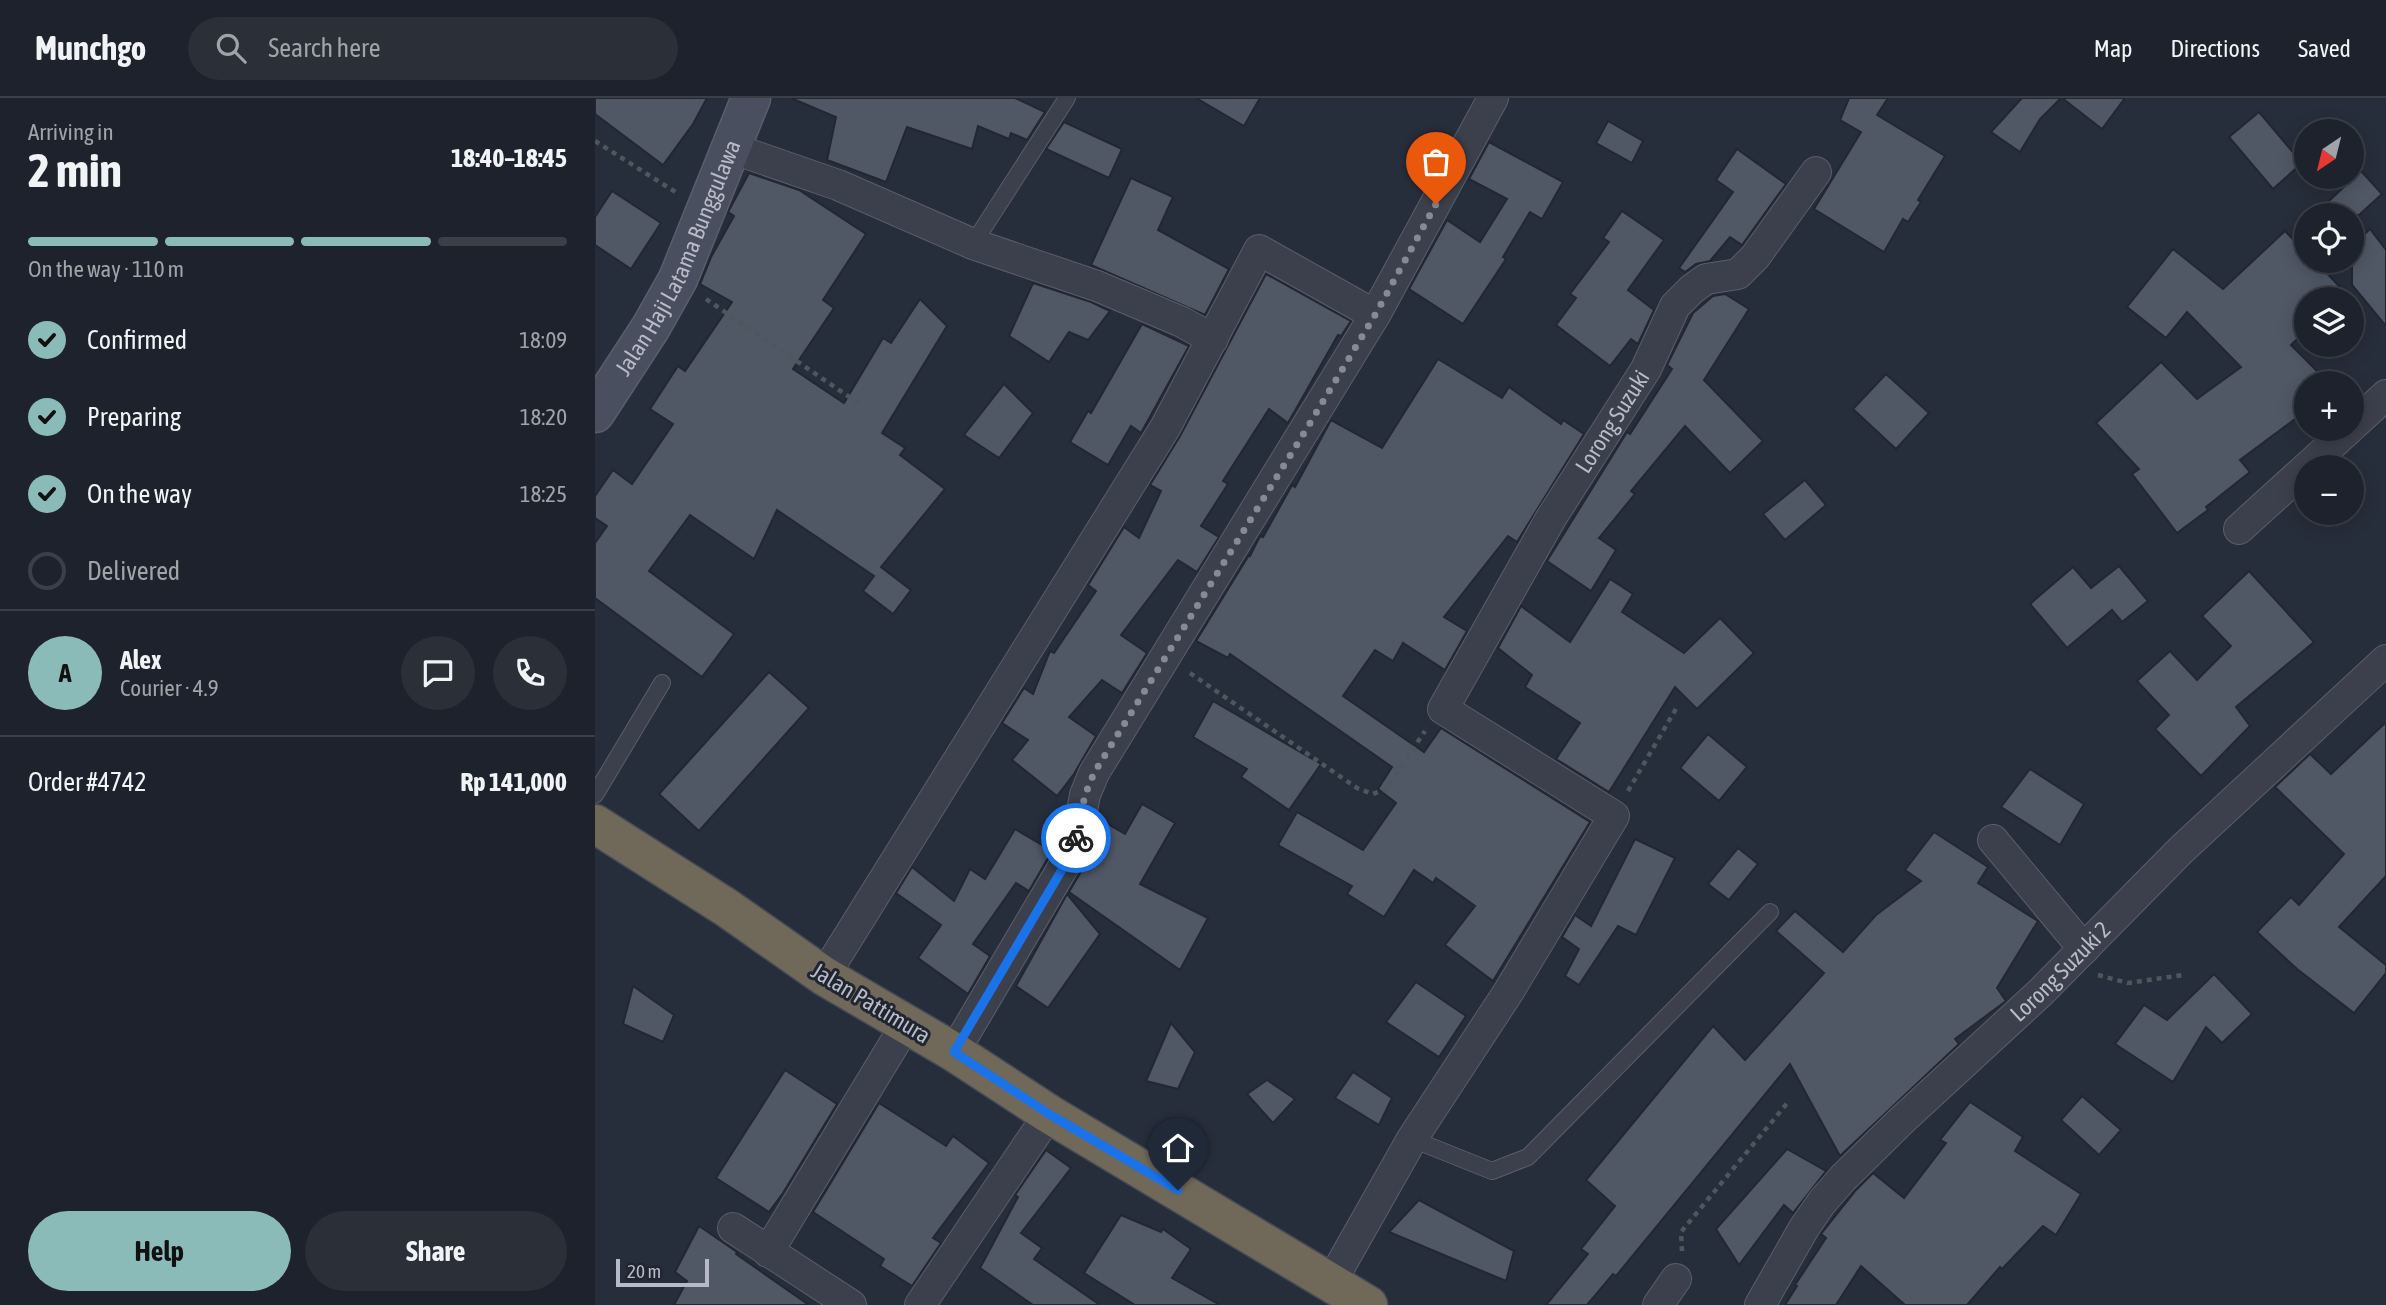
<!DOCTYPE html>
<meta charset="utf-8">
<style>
body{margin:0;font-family:"Asap Condensed",sans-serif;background:#2a2f38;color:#f1f3f6;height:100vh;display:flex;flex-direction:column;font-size:26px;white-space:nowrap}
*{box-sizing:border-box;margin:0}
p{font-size:23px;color:#a0a4a9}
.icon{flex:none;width:38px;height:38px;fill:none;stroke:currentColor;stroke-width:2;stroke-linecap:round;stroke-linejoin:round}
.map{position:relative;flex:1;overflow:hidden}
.sheet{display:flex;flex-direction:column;background:#1d222c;width:595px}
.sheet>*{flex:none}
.needle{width:46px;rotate:215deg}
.fabs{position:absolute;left:1699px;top:21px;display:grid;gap:14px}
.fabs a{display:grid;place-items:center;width:70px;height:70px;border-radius:50%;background:#1d222c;box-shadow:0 4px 18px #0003,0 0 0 2px #3b3f48;font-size:35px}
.scale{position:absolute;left:21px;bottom:18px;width:93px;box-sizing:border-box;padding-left:7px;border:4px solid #b7bbc7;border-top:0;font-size:19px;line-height:24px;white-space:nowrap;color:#b7bbc7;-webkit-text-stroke:5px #202531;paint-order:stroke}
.pin{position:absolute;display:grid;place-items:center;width:60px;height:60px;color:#fff;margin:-72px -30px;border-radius:50% 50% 50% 0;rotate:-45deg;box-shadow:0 0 7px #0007}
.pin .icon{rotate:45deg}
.courier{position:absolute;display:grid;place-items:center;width:70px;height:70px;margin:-35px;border:5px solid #1a73e8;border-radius:50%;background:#fff;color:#222;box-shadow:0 2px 9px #0007}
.summary em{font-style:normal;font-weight:700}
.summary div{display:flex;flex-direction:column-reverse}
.summary{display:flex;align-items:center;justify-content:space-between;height:119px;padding:0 28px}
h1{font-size:46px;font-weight:700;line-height:52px}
.bar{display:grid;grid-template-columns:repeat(4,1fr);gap:10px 7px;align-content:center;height:84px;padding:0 28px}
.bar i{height:9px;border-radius:5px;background:#3b3f48}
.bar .selected{background:#8bbbb9}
.bar p{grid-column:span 4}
.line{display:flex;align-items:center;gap:18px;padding:0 28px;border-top:2px solid #3b3f48}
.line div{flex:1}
.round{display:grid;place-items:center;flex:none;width:74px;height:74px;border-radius:37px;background:#2a2f38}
ol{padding:0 28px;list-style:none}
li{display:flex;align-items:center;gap:21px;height:77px}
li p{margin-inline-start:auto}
li .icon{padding:7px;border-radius:50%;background:#8bbbb9;color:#111;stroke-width:4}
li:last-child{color:#a0a4a9}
li i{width:38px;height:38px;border:4px solid #3b3f48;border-radius:50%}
.action{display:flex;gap:14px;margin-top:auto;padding:14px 28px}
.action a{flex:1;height:80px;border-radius:42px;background:#8bbbb9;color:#111;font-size:28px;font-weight:700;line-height:80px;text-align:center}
.action a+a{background:#2a2f38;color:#f1f3f6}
header{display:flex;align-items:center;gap:42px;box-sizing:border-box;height:98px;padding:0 35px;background:#1d222c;border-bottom:2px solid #3b3f48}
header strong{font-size:33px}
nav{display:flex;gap:38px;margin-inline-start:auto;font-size:24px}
.search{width:490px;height:63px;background:#2a2f38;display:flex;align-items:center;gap:18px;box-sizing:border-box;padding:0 24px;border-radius:38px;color:#a0a4a9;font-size:26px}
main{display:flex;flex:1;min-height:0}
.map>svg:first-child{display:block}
</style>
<header>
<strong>Munchgo</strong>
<div class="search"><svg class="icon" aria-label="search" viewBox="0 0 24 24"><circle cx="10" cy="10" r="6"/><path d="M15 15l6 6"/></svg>Search here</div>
<nav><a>Map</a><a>Directions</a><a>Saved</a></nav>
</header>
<main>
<section class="sheet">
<div class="summary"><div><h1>2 min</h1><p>Arriving in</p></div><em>18:40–18:45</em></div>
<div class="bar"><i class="selected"></i><i class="selected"></i><i class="selected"></i><i></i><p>On the way · 110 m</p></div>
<ol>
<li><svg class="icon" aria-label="check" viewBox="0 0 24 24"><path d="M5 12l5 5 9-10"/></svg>Confirmed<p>18:09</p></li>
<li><svg class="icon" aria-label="check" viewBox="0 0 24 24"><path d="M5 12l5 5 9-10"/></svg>Preparing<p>18:20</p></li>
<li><svg class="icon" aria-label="check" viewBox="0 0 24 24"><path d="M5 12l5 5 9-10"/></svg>On the way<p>18:25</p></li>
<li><i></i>Delivered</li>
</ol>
<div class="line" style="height:126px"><b class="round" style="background:#8bbbb9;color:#111">A</b><div><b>Alex</b><p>Courier · 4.9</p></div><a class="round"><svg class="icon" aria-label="chat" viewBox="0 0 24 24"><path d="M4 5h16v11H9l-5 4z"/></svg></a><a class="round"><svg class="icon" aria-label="phone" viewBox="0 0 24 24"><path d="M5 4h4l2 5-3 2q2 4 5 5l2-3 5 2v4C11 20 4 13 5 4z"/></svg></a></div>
<div class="line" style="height:91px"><div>Order #4742</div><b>Rp 141,000</b></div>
<div class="action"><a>Help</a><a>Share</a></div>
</section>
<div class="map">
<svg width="1791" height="1207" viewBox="0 0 1791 1207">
<rect width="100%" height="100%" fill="#272e3b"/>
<!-- building -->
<g fill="#505866" stroke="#222733" stroke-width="2">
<path d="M0,0h112l-14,26 -30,41 -68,-51z"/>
<path d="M196,0h224l30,14 -18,28 -16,-7 -2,6 -31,-13 -6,23 -65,-22 -21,55 -59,-22 9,-43z"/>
<path d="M601,0h64l-16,28z"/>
<path d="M1254,0h39l-11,17 68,41 -27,44 3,2 -13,20 -5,-3 -19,33 -70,-43 47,-77 -21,-12z"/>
<path d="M1427,0h39l-21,21 -20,33 -29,-20z"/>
<path d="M1467,0h63l-23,31z"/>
<path d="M1664,14l43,51 -29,26 -44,-52z"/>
<path d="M1013,23l35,20 -11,22 -36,-20z"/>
<path d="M469,24l58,27 -13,29 -63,-29z"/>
<path d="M894,44l74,40 -21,37 -12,-7 -27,45 3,2 -43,65 -54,-35 38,-69 33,22 27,-43 -38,-20z"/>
<path d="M1142,51l49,35 -44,61 -12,-8 -20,24 -14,3 -11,8 -6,-4 54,-76 -17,-12z"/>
<path d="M1766,73l21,23 -23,21h-45z"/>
<path d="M154,75l50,17 67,44 -43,66 11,8 -41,61 51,34 39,-65 8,5 29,-44 27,27 -65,107 23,15 -5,7 45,34 -64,78 30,23 -18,24 -30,-23 11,-15 -97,-66 -23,49 -64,-44 -41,56 85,63 -32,43 -107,-79v-55l12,-17 -12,-8v-22l18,-26 19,14 41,-60 -23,-15 28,-43 7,5 47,-69 -32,-18 11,-27 23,-41 -6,-4z"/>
<path d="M536,80l42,19 -15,33 71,39 -24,46 -114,-50z"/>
<path d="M17,93l49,32 -30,46 -36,-24v-28z"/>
<path d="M1027,113l42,29 -36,50 26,20 -16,34 -7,-5 -21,27 -54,-41 20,-27 -6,-4 39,-52 -6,-4z"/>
<path d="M1775,131l16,21v76l-34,-41v-39z"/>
<path d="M1690,133l22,23v7h6l10,11 2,-1 26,28h-44v31l-16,15 38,38h-22v34l-4,-4 -63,47 10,12 -44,35 2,3 -31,23 -45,-59 7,-5 -43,-46 65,-61 36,37 44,-32 -54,-55 -21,26 -39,-31 46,-58 50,40z"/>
<path d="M671,176l85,47 -10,15 -3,-1 -50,88 -19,-14 -46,72 5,3 -27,42 18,11 -22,35 -19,-12 -57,75 26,18 -25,40 -20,-13 -33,37 27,19 -22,38 -17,22 -45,-36 16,-20 -26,-17 22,-35 9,6 17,-43 4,2 42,-62 -8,-6 36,-58 15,11 22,-47 -11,-6 30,-49z"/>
<path d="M438,185l58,19 19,9 -22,29 -19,-8 -20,30 -40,-26z"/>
<path d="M1130,196l24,15 -45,71 59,61 -33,32 -45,-47 -54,65 4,3 -36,44 17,12 -25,41 -44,-30 80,-129 3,2 42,-65 -5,-4 26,-52 20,-17z"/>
<path d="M547,226l47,22 -48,87 -10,-7 -23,39 -38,-23 18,-31 3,2z"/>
<path d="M843,261l64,39 7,-11 52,37 2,-4 21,14 -67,108 -9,-6 -64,81 23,14 -22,39 -42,-27 -10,18 -18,-11 -32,46 81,56 17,-24 149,94 -97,159 -48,-36 30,-39 -39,-28 -3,5 -19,-13 -30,47 -37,-23 5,-8 -74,-41 19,-33 66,38 33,-47 -18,-14 14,-22 -162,-113 -2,4 -32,-17 53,-86 1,1 10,-20 3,1 29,-52 3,2 36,-67 51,28z"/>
<path d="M1291,276l43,39 -33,36 -43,-40z"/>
<path d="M409,286l29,29 -34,45 -35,-23z"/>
<path d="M1210,382l21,25 -41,35 -22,-26z"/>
<path d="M1524,468l29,35 -26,21 -10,-12 -45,38 -37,-44 43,-37 18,21z"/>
<path d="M1654,473l65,71 -78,65 14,19 -49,50 -46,-47 14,-14 -32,-34 33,-30 27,29 34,-34 -29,-30z"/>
<path d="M1015,481l23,15 -11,18 62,41 36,-35 34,35 -57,56 -22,-22 -66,105 -53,-33 24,-36 -55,-36 7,-12 -34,-27 23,-42 49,36z"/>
<path d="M174,574l40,36 -110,123 -40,-37z"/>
<path d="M618,603l108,63 -32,46 -48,-33 6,-8 -54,-32z"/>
<path d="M1791,624v154l-47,51 47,38v8l-32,40 -57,-44 -40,-37 34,-35 8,8 45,-51 -69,-67 35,-33 21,20z"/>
<path d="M1113,636l39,33 -28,34 -39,-33z"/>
<path d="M1435,671l54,35 -24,41 -59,-38z"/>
<path d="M547,706l33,19 -35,61 68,34 -28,52 -111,-78 21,-36 4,-14 12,-19 19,11z"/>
<path d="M420,731l37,22 -23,40 -13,-8 -43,61 17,12 -22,38 -50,-36 23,-33 -45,-32 16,-26 42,34 16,-32 15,10z"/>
<path d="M1339,734l54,35 -10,16 60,38 -41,67 9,13 -51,38 4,5 -119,112 -50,-92 -174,212 -3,-2 -26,31h-41l42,-51 -7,-5 34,-43 -29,-26 127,-154 32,34 79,-87 -48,-42 19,-20 48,41 33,-37 45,-34 -16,-11z"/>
<path d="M1040,741l40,19 -39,77 -18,-9 -39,59 -14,-9 14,-27 -17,-12 13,-22 16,11z"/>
<path d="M1143,750l20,16 -29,36 -21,-16z"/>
<path d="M472,796l33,40 -52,74 -32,-22z"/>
<path d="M1619,876l38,40 -30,29 -16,-16 -33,55 -58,-38 29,-39 23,15z"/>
<path d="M821,884l50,34 -27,41 -53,-35z"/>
<path d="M38,888l41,29 -11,27 -40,-18z"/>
<path d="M576,925l24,29 -17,37 -32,-8z"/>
<path d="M190,972l52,34 -54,89 -14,19 -53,-34z"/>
<path d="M758,974l39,26 -13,27 -44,-27z"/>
<path d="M672,982l28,19 -22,24 -26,-29z"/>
<path d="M1487,998l39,34 -22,25 -38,-35z"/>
<path d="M1375,1004l53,35 -8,14 66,43 -25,41 -13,-9 -41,43 -2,-2 -33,38h-62l-44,-39 -25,39h-51l12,-19 -2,-1 31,-47 -5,-4 35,-44 17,-17 31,25 42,-55 -6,-3z"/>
<path d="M284,1005l67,43 7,-10 36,27 -56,75 8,5 -29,43 -32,-20 4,-7 -71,-47z"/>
<path d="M1192,1051l39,22 -33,42 -9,-8 -45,60 -23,-36z"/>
<path d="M451,1052l25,18 -50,65 21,15 -8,11 66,46h-67l-53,-37 38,-71 -3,-2z"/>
<path d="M824,1102l95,51 -8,30 -117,-49z"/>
<path d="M526,1117l40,17 2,-3 28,20 -19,29 48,27h-85l-51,-32z"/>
<path d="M104,1128l38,26 -1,2 73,51h-135l13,-24 -12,-9z"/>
</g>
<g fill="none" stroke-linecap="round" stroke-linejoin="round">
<defs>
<g id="lane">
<path d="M378,146l94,-146"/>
<path d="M0,697l67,-112"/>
<path d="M817,1041l80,32 36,-14 242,-245"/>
</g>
<g id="street">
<path d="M136,50l107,37 135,59 124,42 85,36 31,17"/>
<path d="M1757,328l34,-31"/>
<path d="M1644,431l110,-100"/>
<path d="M1398,742l91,109"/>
<path d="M229,878l341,-548 94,-178 116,65"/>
<path d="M359,954l121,-205 10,-52 9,-22 281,-458 118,-217"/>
<path d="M138,1130l118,77"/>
<path d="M173,1154l137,-226"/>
<path id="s1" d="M735,1186l82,-145 97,-148 105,-175 -171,-107 108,-191 95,-149 29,-63 17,-17 14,-10 32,-5 17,-17 61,-85"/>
<path d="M325,1207l129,-191"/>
<path d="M1063,1207l18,-26"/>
<path id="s2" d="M1165,1207l44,-77 18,-26 21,-24 58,-57 140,-129 140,-142 205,-190"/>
</g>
<g id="secondary">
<path id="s3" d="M0,315l56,-86 27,-48 73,-181"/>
</g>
<path id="highway" d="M0,726l132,84 97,68 130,76 95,62 319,191"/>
</defs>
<!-- lane casing -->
<use href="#lane" stroke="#595e6a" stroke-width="18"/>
<!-- street casing -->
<use href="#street" stroke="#595e6a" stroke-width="32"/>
<!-- secondary casing -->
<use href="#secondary" stroke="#595e6a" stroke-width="41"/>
<!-- highway casing -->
<use href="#highway" stroke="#464b57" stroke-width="41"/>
<!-- path -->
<g stroke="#4b595d" stroke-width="4.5" stroke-dasharray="5 5" stroke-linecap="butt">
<path d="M0,43l82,52"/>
<path d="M111,201l155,106"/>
<path d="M595,575l167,115 16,6 13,-5 39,-58"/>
<path d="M1033,693l49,-84"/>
<path d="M1503,877l30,8 55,-8"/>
<path d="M1087,1153l-1,-19 108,-131"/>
</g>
<!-- lane -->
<use href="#lane" stroke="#3b404c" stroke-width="16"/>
<!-- street -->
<use href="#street" stroke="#3b404c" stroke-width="30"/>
<!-- secondary -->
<use href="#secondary" stroke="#494f5e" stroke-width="38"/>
<!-- highway -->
<use href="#highway" stroke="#706959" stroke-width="38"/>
</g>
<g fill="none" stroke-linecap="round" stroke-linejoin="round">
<!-- done -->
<path stroke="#858a96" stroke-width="7" stroke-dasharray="0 12.6" d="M481,740l9,-43 9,-22 210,-340 71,-118 61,-111"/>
<!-- route -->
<path stroke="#1a73e8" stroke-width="9" d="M481,740l-1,9 -12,21 -109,184 95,62 129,76"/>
</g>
<g text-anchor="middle" stroke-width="6" stroke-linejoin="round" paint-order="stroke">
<!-- street labels -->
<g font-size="23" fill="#b7bbc7" stroke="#202531">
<text dy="8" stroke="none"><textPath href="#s3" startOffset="177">Jalan Haji Latama Bunggulawa</textPath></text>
<text dy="8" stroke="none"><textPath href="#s1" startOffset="1083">Lorong Suzuki</textPath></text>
<text dy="8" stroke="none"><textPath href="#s2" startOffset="452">Lorong Suzuki 2</textPath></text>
<text transform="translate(276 905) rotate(31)" y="8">Jalan Pattimura</text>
</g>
</g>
</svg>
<div class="fabs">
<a><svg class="needle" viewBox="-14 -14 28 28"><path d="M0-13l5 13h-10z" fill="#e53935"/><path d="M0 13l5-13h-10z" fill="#a0a4a9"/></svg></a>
<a><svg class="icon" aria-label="locate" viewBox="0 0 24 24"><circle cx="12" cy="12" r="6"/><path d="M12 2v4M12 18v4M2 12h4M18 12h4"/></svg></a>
<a><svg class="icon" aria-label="layers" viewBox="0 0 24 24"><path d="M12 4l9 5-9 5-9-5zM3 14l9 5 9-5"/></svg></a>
<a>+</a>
<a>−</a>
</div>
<div class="scale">20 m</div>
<div class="pin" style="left:841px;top:106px;background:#ea580c"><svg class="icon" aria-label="bag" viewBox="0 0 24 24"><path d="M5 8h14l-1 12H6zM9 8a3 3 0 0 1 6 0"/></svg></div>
<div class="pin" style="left:583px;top:1092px;background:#1f2937"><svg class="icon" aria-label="home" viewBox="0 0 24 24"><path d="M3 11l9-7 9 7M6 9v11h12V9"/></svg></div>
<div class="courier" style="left:481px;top:740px"><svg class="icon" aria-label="bike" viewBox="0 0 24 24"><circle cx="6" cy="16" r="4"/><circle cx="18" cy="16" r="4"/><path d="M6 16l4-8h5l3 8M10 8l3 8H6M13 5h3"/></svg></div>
</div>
</main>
